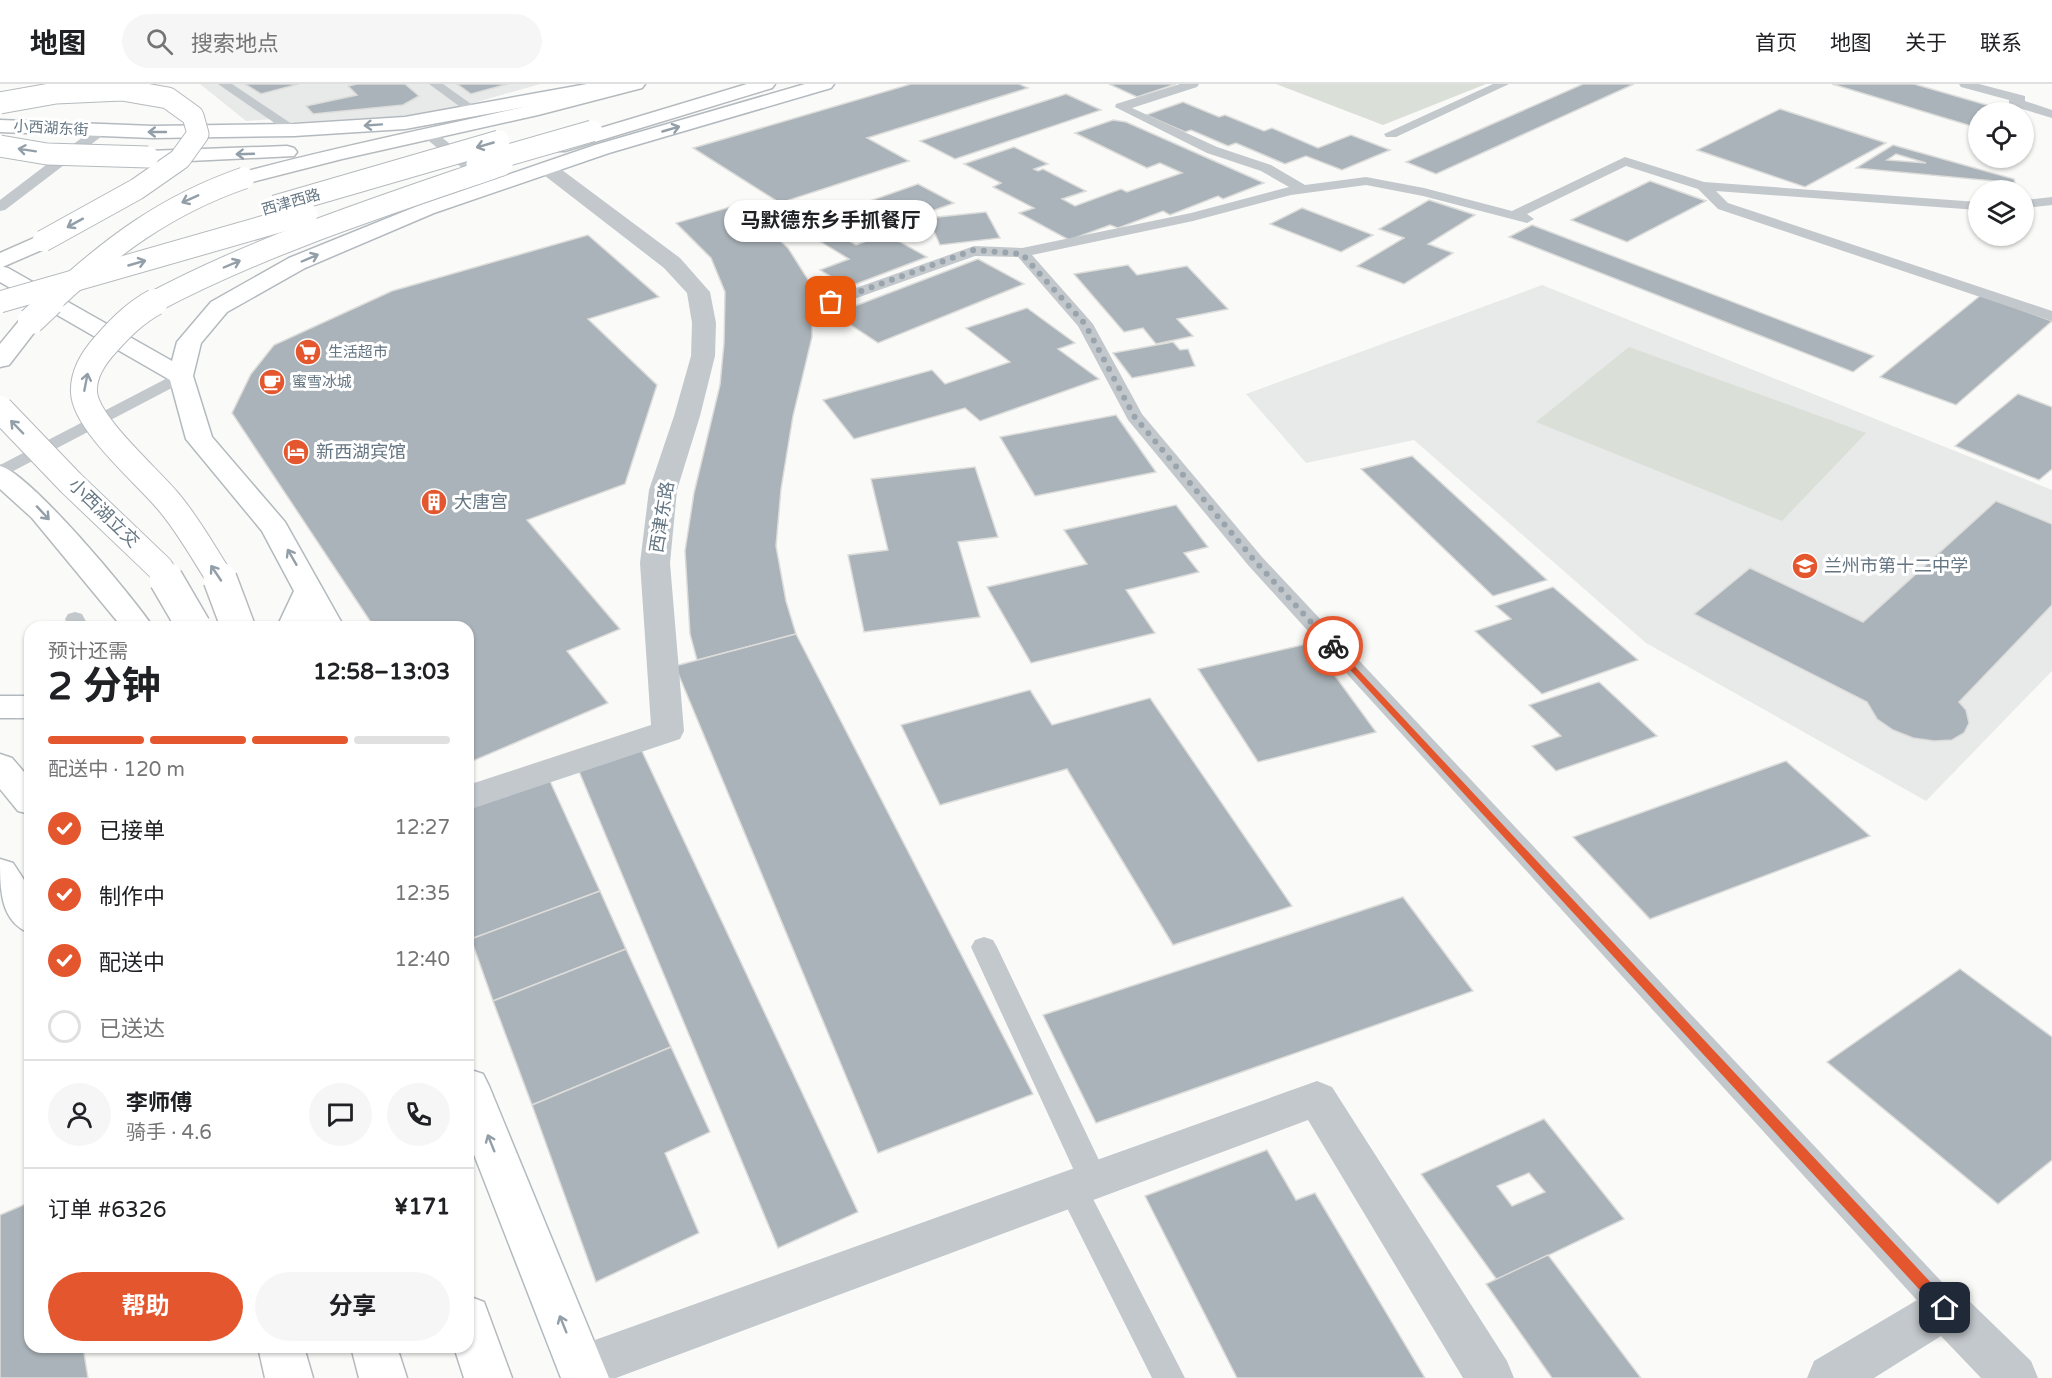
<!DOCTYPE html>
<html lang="zh">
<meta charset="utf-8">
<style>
body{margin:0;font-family:"Varela Round","Noto Sans SC",sans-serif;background:#f6f6f6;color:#202124;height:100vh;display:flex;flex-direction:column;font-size:22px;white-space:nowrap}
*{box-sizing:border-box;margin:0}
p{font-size:20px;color:#757577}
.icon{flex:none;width:33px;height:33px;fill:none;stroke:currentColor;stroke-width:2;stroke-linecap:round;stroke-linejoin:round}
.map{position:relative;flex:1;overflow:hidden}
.side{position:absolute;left:24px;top:537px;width:450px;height:732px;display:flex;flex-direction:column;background:#fff;border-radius:18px;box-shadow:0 2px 4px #0004}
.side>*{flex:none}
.fabs{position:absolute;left:1968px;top:18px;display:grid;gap:12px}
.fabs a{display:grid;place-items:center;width:66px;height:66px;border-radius:50%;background:#fff;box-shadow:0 2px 4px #0004;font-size:30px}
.pin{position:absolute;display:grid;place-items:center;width:51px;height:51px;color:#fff;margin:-26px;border-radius:12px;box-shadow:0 3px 9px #0006}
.courier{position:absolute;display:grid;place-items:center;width:60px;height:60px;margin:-30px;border:4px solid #e4572e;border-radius:50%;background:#fff;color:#222;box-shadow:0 2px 8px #0007}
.bubble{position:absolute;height:42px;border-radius:21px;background:#fff;box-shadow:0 2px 4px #0004;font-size:20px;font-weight:700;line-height:42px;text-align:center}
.head em{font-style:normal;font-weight:700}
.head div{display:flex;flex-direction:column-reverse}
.head{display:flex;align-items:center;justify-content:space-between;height:102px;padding:0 24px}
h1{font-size:39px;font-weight:700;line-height:45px}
.bar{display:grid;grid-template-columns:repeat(4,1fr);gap:9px 6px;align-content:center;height:72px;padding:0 24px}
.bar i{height:8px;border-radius:4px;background:#e0e0e0}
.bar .selected{background:#e4572e}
.bar p{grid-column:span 4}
.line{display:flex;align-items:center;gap:15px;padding:0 24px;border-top:2px solid #e0e0e0}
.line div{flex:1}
.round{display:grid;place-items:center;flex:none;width:63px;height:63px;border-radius:32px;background:#f6f6f6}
ol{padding:0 24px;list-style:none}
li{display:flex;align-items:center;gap:18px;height:66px}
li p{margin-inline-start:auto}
li .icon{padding:6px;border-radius:50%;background:#e4572e;color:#fff;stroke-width:4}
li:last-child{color:#757577}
li i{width:33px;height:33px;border:3px solid #e0e0e0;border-radius:50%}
.primary-button{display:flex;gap:12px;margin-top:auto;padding:12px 24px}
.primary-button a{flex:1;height:69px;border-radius:36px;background:#e4572e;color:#fff;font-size:24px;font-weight:700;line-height:69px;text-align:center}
.primary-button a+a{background:#f6f6f6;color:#202124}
header{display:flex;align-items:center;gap:36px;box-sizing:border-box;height:84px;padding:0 30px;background:#fff;border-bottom:2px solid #e0e0e0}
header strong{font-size:28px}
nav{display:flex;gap:33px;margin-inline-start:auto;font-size:21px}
.search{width:420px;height:54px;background:#f6f6f6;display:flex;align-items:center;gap:15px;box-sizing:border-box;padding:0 21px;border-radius:33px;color:#757577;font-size:22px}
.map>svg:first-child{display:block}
</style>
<header>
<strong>地图</strong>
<div class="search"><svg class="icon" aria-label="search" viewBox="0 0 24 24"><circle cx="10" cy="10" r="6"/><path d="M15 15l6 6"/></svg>搜索地点</div>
<nav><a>首页</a><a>地图</a><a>关于</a><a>联系</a></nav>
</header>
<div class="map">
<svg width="2052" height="1294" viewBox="0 0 2052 1294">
<rect width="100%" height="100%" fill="#fafaf8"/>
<!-- built -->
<g fill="#e8e9e9">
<path d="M200,0h340l-105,30 -152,9 -9,-4 -28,2z"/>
<path d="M1542,201l510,205v181l-126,130 -280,-158 -232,-203 -108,23 -60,-69z"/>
</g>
<!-- green -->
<g fill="#dadfd7">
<path d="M1276,0h210l-103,41z"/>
<path d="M1629,263l237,86 -84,88 -246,-99z"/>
</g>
<!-- building -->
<g fill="#aab3b9" stroke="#dcdcda" stroke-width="1.5" fill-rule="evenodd">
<path d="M245,0h54l-38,10z"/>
<path d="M357,0h48l14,12 -16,9 -90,9 -7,-8 51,-11 -9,-9z"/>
<path d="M457,0h51l-37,10z"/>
<path d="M911,0h108l9,4 -161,50 42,23 -129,42 -87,-55z"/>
<path d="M1109,0h67l-39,13z"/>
<path d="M1583,0h51l-198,90 -30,-12z"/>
<path d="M1832,0h82l97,28h-33v16z"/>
<path d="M1066,10l35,16 -146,49 -35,-18z"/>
<path d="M1183,18l36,15 6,-2 39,16 8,-3 46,20 33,-13 39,15 -48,20 -36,-14 -21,8 -49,-21 -8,3 -37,-16 -6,2 -39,-17z"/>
<path d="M1780,25l106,34 -81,44 -108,-37z"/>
<path d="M1113,36l13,2 138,61 -41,16 -5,-3 -48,19 -7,-4 -45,17 -8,-3 -41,15 -50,-27 15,-5 -41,-21 8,-4 -37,-19 50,-17 34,17 -14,5 4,2 5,-2 43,22 -24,8 13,7 46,-17 6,3 55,-19 -22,-10 -13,5 -72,-35z"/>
<path d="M1893,61l121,34 1,4 -159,-15zM1896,70l30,9 -39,-3z"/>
<path d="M1650,97l56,20 -79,41 -56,-22z"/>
<path d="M918,100l36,19 -105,38 7,4 30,-11 41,23 -79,30 -28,-17 29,-11 -53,-32z"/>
<path d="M1429,116l46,15 -47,29 25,9 -49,31 -47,-18 47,-28 -25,-9z"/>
<path d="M740,120l48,44 24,38v51l-19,79 -12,73 -5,57 10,55 10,33 -99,26 -7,-26 -5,-83 9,-58 26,-108 4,-42 1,-51 -14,-34 -35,-35z"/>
<path d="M1302,124l71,27 -32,17 -71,-28z"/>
<path d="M986,128l14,26 -60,7 -12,-27z"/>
<path d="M1532,141l342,131 -21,16 -344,-135z"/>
<path d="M588,151l71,62 -71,22 69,66 -32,99 -98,36 93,109 -53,22 41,52 -140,60v-136h-94l-142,-214 19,-39 23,-29 118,-54z"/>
<path d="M978,175l46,25 -146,59 -44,-29z"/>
<path d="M1128,181l9,10 50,-9 41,43 -51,10 16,17 -37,8 -13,-16 -19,4 -50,-58z"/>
<path d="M1981,211l71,26 -96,84 -76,-28z"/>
<path d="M1027,224l48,35 -17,6 41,30 -119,42 -15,-13 -111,31 -31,-39 109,-30 13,14 65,-22 -44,-34z"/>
<path d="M1173,258l7,8 8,-1 7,17 -63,12 -19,-25z"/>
<path d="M2018,310l34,13v62l-13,11 -84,-34z"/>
<path d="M1116,331l40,57 -121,24 -35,-59z"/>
<path d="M1412,372l135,124 -54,16 -132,-127z"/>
<path d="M975,383l23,70 -40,5 22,75 -116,15 -16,-77 40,-5 -17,-71z"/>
<path d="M1996,417l56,23v81l-93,97 7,8 3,13 -5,10 -12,7 -18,1 -21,-3 -20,-8 -16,-11 -10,-17 -173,-88 56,-46 113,54z"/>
<path d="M1176,421l32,42 -24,6 15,19 -73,18 29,43 -124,30 -44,-76 100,-23 -23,-34z"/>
<path d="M1553,503l85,73 -96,34 -67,-63 36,-12 -15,-13z"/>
<path d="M796,550l237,460 -155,59 -203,-487z"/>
<path d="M1311,559l65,89 -118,30 -60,-93z"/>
<path d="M1599,598l58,54 -101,35 -24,-25 29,-10 -32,-31z"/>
<path d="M1030,606l22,35 98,-27 142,208 -119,39 -106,-176 -127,36 -39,-80z"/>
<path d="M641,665l217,463 -80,36 -200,-479z"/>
<path d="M1786,677l84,75 -220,83 -77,-82z"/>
<path d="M549,695l51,112 -129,48 -3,-8v-123z"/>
<path d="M600,807l26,58 -133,52 -22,-62z"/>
<path d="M1403,813l70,94 -377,132 -53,-108z"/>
<path d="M626,865l45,98 -139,58 -39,-104z"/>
<path d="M1960,885l92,68v123l-54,44 -171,-142z"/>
<path d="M671,963l39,85 -45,21 34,80 -103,49 -64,-177z"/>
<path d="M1544,1035l80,100 -127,61 -76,-106zM1529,1089l16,19 -33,14 -15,-20z"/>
<path d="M1267,1066l29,50 19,-7 110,185h-188l-92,-182z"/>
<path d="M30,1118v145h53l5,31h-88v-163z"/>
<path d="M1548,1171l93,123h-89l-66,-94z"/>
</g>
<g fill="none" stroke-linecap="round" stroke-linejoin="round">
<defs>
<g id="secondary">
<path d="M587,0h39l-3,4 -6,2 -212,39 -111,7 -141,2 -153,-6v-12l153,6 141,-2 111,-7z"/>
<path d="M805,0h29l-3,4 -222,65 -175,60 -129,55 -78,44 -26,31 -8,33 19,61 73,85 59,105h-30l-4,-6 -3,6h-30l17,-36 -32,-60 -76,-92 -16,-59 -170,-98v-16l8,2 164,93 5,-19 34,-40 78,-44 131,-53 175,-60z"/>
<rect x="0" y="612" width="30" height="22"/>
<path d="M0,775l13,4 17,26v44c-30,-11 -30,-44 -30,-74z"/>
<path d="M468,985l15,5 6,12 120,292h-48l-93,-239z"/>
</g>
<g id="primary">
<path d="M615,0h30l-3,4 -104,27 -196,44 -98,25 -7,-2 -3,-4 3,-4c125,-35 253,-56 378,-90z"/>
<path d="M747,0h28l-3,4 -207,63h-14l-3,-4 3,-4z"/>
<path d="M287,62l7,2 3,4 -3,4 -146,7 -7,-2 -3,-4 3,-4 7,-2z"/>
<path d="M43,150l8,2 3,5 -3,5 -51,22v-15z"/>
<path d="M31,230l8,2 4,5 -34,44 -9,2v-23l23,-28z"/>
<path d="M0,382c30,7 133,131 153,161h-31l-90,-109 -32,-29z"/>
<path d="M0,670l12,4 18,21v35l-12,-3 -18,-22z"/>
<path d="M468,1212l16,6 28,76h-48l-10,-31h14z"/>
<path d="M258,1263h46l9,31h-48z"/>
<path d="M351,1263h46l10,31h-48z"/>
</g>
</defs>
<!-- secondary casing -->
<use href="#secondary" stroke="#b3babf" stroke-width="3"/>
<!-- primary casing -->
<use href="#primary" stroke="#b5babe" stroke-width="3"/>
<!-- lane -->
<g fill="#c3c8cc" fill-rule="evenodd">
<path d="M218,0h14l69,46 -7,4 -5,-1z"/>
<path d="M429,0h14l38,27 -1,3h-10z"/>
<path d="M1180,0h19l-2,3 -65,21 85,39 54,18 34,20 61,-8 58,11 88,23 113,-54 79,25 274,20v8l-262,-19 12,12 324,108v10l-334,-112 -20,-20 -72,-23 -99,48 7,5 -7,4 -104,-27 -57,-11 -75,10 -98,26 -161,34 61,69 49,90 120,143 694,740 5,11 -5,11 -11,4 -11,-4 -686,-754 -120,-145 -50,-94 -60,-69 -43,-1 -138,49h-12l-2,-3 2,-3 149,-53 48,2 169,-35 98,-26 -28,-16 -54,-18 -92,-46 1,-3z"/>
<path d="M1493,0h16l-113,53h-10l-2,-3z"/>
<path d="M1959,0h20l46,12v5l27,9v8l-43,-13v-5l-48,-13z"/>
<path d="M101,42l7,4 -2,3 -101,77 -5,1v-11l96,-73z"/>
<path d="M429,46l5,1 64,52 2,3 -2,3h-10l-64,-52 -2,-3z"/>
<path d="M2052,113v8l-28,3v-8z"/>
<path d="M181,287l6,1 3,4 -3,4 -187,98v-13z"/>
<path d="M75,528l7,2 7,13h-20l-4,-8 3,-5z"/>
<path d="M984,853l9,3 4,7 112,234 -5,9 -10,4 -4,-1 95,185h-33l-95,-190 5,-9 10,-4 5,2 -106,-230 4,-7z"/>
</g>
<!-- street -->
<g fill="#c3c8cc" fill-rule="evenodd">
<path d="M547,78l7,2 126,94 30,34 6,31 -1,33 -15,60 -23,74 -7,73 14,168 -4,8 -212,71v-25l183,-60 -11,-162 9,-73 25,-74 17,-60 1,-33 -5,-30 -23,-25 -124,-96 -3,-4 3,-4z"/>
<path d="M1317,997l15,6 175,274 7,17h-51l-155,-258 -692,258h-54l-5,-10 7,-16 17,-7z"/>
<path d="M1945,1202l16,7 70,68 7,17h-57l-40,-42 -67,42h-67l7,-17 115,-68z"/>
</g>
<!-- secondary -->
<use href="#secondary" fill="#fff" fill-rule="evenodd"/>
<!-- primary -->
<use href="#primary" fill="#fff" fill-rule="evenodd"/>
<defs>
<g id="primary-bridge-far2">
<path d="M0,19l56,-10 66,-3 46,8 25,18 5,18 -18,25 -43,30 -94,52"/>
<path d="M0,62l47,8 101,3"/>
<path d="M477,80l115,-33"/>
<path d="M275,122l224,-65"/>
<path d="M0,218l307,-88"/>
<path d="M50,219c60,-56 116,-98 194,-125"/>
<path d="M152,219c111,-59 231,-97 350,-138"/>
</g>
<g id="primary-bridge-far1">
<path d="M155,218c-20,11 -34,25 -49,42 -12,13 -23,29 -22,48 1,31 63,84 83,108 21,24 37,54 54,80"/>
<path d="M31,237l20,-19"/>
<path d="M0,325l71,74 89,85 7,12"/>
</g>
<g id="primary-bridge">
<path d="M166,495l28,48"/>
<path d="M220,495l18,48"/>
</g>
</defs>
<!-- primary-bridge-far2 casing -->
<use href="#primary-bridge-far2" stroke="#b5babe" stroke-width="23" stroke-linecap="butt"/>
<!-- primary-bridge-far1 casing -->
<use href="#primary-bridge-far1" stroke="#b5babe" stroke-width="28" stroke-linecap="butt"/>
<!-- primary-bridge casing -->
<use href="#primary-bridge" stroke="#b5babe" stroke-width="36" stroke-linecap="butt"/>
<!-- primary-bridge-far2 -->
<use href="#primary-bridge-far2" stroke="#fff" stroke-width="21"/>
<!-- primary-bridge-far1 -->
<use href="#primary-bridge-far1" stroke="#fff" stroke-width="26"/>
<!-- primary-bridge -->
<use href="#primary-bridge" stroke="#fff" stroke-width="33"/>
</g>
<!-- one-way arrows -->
<defs><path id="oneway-shaft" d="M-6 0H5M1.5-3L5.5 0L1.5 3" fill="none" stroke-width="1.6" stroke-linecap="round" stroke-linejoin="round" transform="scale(1.5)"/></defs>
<g stroke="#939fa8">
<use href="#oneway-shaft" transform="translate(373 41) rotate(176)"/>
<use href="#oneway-shaft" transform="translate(671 45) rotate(-16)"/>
<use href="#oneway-shaft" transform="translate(157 48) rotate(-180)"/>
<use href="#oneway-shaft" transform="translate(485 61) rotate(164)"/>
<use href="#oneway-shaft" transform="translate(27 66) rotate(-171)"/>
<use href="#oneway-shaft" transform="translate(245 70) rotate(178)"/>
<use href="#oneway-shaft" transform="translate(190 115) rotate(156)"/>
<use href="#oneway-shaft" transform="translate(75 139) rotate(151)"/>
<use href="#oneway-shaft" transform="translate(310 174) rotate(-23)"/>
<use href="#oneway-shaft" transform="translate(137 179) rotate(-16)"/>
<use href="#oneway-shaft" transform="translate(232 180) rotate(-23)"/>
<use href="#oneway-shaft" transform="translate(86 298) rotate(-79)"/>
<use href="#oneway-shaft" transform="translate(17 343) rotate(-134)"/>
<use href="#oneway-shaft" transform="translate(43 429) rotate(47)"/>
<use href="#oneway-shaft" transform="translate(292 473) rotate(-120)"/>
<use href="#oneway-shaft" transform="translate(216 489) rotate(-124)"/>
<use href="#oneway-shaft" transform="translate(491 1059) rotate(-112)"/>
<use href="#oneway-shaft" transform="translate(563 1240) rotate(-112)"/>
</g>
<!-- route -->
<path fill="#e4572e" d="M1333,559l617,660 2,5 -2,4 -5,2 -5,-2 -610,-664 -1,-2z"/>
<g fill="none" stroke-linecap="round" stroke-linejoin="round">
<!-- done -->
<path stroke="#99a4ac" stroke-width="6" stroke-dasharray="0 10.8" d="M831,218l143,-52 48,4 63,70 49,92 121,145 78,85"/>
</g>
<!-- icons -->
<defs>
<symbol id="supermarket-disc" viewBox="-11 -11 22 22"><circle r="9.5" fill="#e4572e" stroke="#fff"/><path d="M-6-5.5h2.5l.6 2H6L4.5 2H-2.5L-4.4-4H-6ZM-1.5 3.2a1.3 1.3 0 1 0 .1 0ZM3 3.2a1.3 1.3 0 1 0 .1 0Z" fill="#fff"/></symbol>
<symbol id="cafe-disc" viewBox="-11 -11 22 22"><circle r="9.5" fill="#e4572e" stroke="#fff"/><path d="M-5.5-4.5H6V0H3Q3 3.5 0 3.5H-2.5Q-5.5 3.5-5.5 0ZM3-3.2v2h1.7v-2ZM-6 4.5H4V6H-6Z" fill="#fff"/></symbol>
<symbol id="hotel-disc" viewBox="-11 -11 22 22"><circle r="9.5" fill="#e4572e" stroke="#fff"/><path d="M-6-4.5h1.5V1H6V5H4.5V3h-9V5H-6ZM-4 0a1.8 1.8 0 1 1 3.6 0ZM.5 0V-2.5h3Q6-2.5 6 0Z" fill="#fff"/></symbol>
<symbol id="building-disc" viewBox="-11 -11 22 22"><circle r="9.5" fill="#e4572e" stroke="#fff"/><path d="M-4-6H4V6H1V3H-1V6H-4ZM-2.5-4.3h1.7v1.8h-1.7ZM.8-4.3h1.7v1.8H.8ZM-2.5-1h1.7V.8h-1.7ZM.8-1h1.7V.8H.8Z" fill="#fff"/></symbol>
<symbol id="school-disc" viewBox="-11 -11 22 22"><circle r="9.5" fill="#e4572e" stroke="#fff"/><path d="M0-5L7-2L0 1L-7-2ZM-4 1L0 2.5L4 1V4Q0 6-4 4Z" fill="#fff"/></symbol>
</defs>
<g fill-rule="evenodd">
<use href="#supermarket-disc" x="293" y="253" width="30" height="30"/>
<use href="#cafe-disc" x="257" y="283" width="30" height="30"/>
<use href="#hotel-disc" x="281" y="353" width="30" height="30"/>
<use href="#building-disc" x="419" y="403" width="30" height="30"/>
<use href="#school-disc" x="1790" y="467" width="30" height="30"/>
</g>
<g text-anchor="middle" stroke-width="6" stroke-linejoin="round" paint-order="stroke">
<!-- far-street labels -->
<g font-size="15" fill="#657683" stroke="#fff">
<text transform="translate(51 44) rotate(3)" y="5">小西湖东街</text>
<text transform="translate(291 118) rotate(-16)" y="5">西津西路</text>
</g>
<!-- far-poi labels -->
<g font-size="15" fill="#657683" stroke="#fff" text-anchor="start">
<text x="328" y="273">生活超市</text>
<text x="292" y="303">蜜雪冰城</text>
</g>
<!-- poi labels -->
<g font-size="18" fill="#657683" stroke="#fff" text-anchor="start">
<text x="316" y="374">新西湖宾馆</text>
<text x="454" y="424">大唐宫</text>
<text x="1824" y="488">兰州市第十二中学</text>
</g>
<!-- street labels -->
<g font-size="18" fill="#657683" stroke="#fff">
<text transform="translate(104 429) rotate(44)" y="6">小西湖立交</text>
<text transform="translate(662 433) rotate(-81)" y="6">西津东路</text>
</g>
</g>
</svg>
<div class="fabs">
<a><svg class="icon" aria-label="locate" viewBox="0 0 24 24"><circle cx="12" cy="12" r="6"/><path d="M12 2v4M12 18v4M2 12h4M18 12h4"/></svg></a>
<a><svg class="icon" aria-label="layers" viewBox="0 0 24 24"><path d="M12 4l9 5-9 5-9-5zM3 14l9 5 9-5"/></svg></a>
</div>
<div class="pin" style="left:831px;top:218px;background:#ea580c"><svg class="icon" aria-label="bag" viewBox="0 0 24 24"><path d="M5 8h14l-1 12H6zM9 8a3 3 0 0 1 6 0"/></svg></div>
<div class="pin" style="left:1945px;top:1224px;background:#1f2937"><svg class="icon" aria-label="home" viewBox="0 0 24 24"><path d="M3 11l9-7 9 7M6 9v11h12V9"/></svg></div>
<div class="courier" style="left:1333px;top:562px"><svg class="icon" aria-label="bike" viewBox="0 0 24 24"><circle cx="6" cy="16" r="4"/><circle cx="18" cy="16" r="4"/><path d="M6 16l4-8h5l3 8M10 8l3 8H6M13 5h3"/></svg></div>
<div class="bubble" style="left:724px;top:116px;width:213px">马默德东乡手抓餐厅</div>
<section class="side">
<div class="head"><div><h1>2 分钟</h1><p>预计还需</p></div><em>12:58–13:03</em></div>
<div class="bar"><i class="selected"></i><i class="selected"></i><i class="selected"></i><i></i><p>配送中 · 120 m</p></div>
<ol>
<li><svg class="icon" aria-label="check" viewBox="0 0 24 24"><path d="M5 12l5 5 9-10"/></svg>已接单<p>12:27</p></li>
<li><svg class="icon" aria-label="check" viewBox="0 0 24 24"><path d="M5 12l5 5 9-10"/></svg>制作中<p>12:35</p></li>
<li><svg class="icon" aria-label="check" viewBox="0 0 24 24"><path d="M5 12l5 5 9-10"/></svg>配送中<p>12:40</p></li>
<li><i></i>已送达</li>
</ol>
<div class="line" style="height:108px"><a class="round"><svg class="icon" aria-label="person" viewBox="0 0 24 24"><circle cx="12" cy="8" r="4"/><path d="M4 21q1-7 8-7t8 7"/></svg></a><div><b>李师傅</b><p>骑手 · 4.6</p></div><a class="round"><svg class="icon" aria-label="chat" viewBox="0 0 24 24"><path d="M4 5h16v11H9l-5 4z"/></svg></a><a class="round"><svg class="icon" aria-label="phone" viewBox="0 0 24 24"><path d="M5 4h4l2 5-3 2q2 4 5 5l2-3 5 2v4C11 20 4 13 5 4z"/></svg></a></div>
<div class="line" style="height:78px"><div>订单 #6326</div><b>¥171</b></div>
<div class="primary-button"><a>帮助</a><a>分享</a></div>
</section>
</div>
